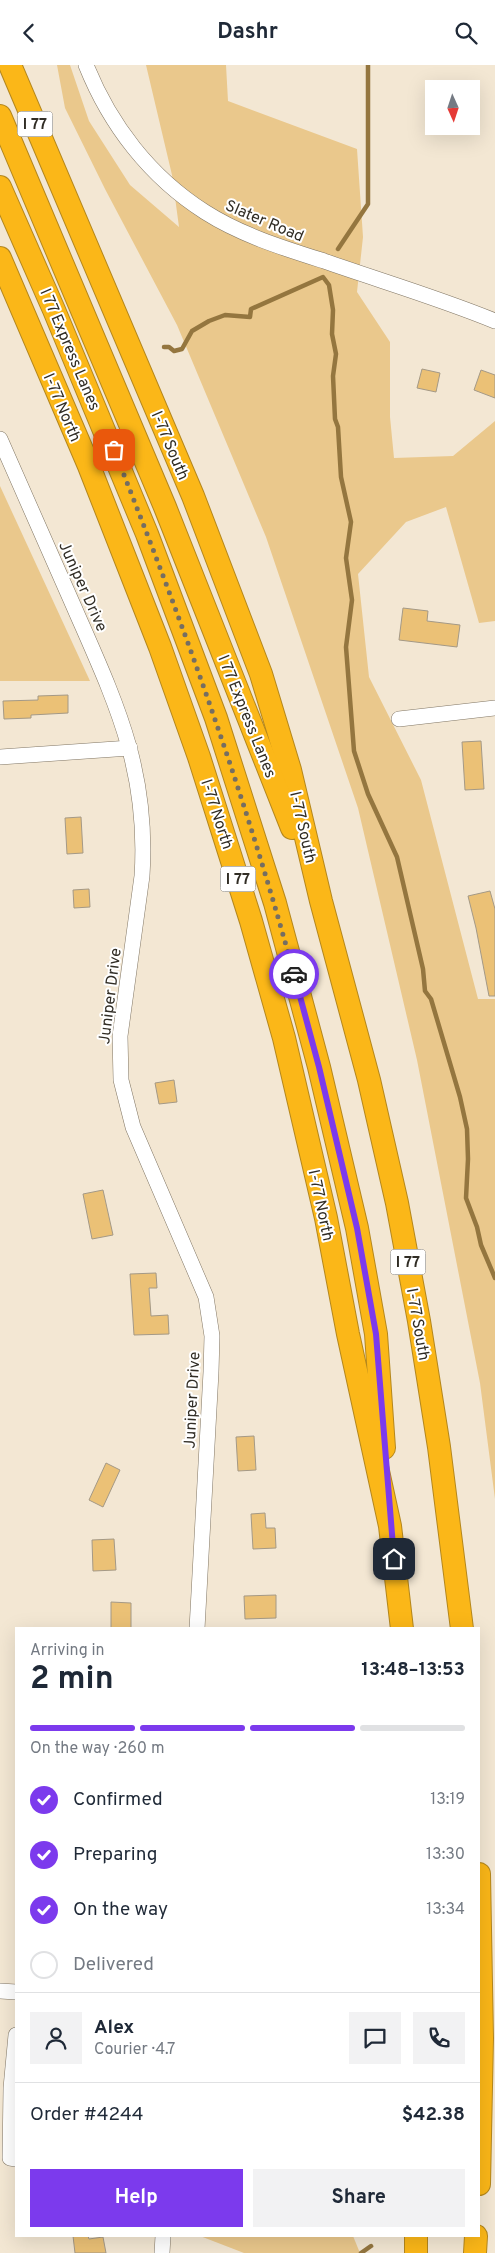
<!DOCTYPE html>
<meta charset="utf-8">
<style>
body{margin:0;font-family:Overpass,sans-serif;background:#f2f2f3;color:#1f2937;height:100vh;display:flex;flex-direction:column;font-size:19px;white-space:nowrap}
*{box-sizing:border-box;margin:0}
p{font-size:16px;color:#747a83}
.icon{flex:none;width:28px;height:28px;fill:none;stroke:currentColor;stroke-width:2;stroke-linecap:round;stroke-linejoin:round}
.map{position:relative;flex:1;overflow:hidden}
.side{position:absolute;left:15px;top:1562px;width:465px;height:610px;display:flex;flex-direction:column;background:#fff;border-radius:0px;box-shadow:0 5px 20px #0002}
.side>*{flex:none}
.needle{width:32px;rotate:177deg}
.fabs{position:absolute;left:425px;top:15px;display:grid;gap:10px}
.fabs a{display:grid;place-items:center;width:55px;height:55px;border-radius:0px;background:#fff;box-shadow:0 5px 20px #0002;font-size:25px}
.pin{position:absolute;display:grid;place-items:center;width:42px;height:42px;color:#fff;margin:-21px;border-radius:10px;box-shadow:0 2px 8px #0006}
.courier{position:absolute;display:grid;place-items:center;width:50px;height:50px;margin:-25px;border:4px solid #7c3aed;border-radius:50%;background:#fff;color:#222;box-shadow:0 1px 6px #0007}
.summary em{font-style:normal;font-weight:700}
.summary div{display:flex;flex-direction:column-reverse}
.summary{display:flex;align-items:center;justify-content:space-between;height:85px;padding:0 15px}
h1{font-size:32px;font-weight:700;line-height:38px}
.bar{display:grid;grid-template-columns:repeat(4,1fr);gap:8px 5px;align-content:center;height:60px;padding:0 15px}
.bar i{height:6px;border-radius:4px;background:#e0e1e3}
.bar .selected{background:#7c3aed}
.bar p{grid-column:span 4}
.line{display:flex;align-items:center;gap:12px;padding:0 15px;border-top:1px solid #e0e1e3}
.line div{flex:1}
.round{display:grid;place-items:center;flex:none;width:52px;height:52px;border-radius:0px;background:#f2f2f3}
ol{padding:0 15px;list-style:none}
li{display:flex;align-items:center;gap:15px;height:55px}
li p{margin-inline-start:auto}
li .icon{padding:5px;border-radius:50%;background:#7c3aed;color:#fff;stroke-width:4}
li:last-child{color:#747a83}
li i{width:28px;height:28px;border:2px solid #e0e1e3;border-radius:50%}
.action{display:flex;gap:10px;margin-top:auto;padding:10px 15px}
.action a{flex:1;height:58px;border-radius:0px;background:#7c3aed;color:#fff;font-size:20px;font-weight:700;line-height:58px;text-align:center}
.action a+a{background:#f2f2f3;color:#1f2937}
header{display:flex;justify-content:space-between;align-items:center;height:65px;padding:0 15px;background:#fff;font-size:22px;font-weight:700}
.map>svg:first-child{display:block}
</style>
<header><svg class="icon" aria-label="back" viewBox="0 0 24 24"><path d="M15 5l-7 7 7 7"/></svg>Dashr<svg class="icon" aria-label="search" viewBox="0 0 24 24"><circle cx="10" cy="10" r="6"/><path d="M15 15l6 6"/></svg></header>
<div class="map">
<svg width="495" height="2188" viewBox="0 0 495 2188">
<rect width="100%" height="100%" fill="#f3e7d3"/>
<!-- green -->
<g fill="#eac88c">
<path d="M57,0h13l19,56 41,64 49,42 -7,-52 -26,-110h80l2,36 129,48 6,88 -6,55 33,50v75l4,41 59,-2 42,-35v200l-16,2 -33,-116 -40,15 -48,52 11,103 52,103 57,219h17v500l-15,-116 -63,-323 -59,-252 -92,-271 -89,-212 -72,-136 -40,-81z"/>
<path d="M0,421l90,195h-90z"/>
<path d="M200,2171h153l7,17h-116z"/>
</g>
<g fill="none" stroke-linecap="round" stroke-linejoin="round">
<!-- stream -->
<g stroke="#94763f" stroke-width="4.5">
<path d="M338,184l30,-45v-139"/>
<path d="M164,282h5l5,4 8,-2 10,-18 17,-10 16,-6 25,2 1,-8 72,-32 6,8 4,25 -1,24 4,20 -3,22 2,43 3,8 3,50 10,45 -5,36 6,42 -6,47 8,104 14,43 29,63 26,112 2,22 6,8 29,98 7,32 1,30 -2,39 11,29 4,18 14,33"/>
<path d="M361,2188l10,-7"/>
</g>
</g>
<!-- building -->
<g fill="#ebc176" stroke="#a49986">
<path d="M422,304l18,4 -4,19 -19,-4z"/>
<path d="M481,305l14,5v23l-21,-8z"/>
<path d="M403,543l25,3 -1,10 33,4 -3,22 -58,-7z"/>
<path d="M68,630v18l-37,2v3l-27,1 -1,-18 35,-1v-4z"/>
<path d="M481,676l3,48 -19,1 -3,-48z"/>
<path d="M81,752l2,36 -16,1 -2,-36z"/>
<path d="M89,824l1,18 -16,1 -1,-18z"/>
<path d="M490,826l5,18v87h-6l-13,-68 -8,-32z"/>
<path d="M174,1015l3,22 -18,2 -4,-21z"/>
<path d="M103,1125l10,45 -21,4 -9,-45z"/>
<path d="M156,1208l1,15h-8l2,28 17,-1 1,19 -35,1 -4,-61z"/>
<path d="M254,1371l2,34 -18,1 -2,-34z"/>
<path d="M106,1398l14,7 -17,37 -14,-7z"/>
<path d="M265,1448l1,15h9l1,20 -23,1 -2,-35z"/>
<path d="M114,1474l2,31 -23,1 -1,-31z"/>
<path d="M276,1530v23l-31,1 -1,-23z"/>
<path d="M111,1537l20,1v26h-20z"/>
<path d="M73,2171h15l1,3 14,-2 3,16h-31z"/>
</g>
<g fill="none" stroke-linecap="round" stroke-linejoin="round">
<defs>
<g id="minor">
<path d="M86,0c24,60 64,112 119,147 36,23 78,36 119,49 57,20 115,37 171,60"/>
<path d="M0,374c25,56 49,112 74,168 41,94 75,162 68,269l-22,160 1,44 12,47 73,170 6,39 -1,36 -14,257"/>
<path d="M399,654l96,-11"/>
<path d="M0,692l130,-9"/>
<path d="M0,1926l16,1"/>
<path d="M16,1970l-5,53 -1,70 6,1"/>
<path d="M162,2188l1,-17"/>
</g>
<g id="highway">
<path d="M10,0l183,431 68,178 29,96 31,131 48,179 28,123 22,118 20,126 23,182"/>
<path d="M0,51l165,391 127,321"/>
<path d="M0,122l54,123 93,224 69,184 59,185 44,164 38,161 19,106 8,114"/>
<path d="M0,193l89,208 71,181 39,110 52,164 33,117 42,180 22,116 42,192 12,103"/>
<path d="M479,1809l3,164 -3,146"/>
<path d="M416,2188v-17"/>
<path d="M475,2188l1,-17"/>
</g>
</defs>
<!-- minor casing -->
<use href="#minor" stroke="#817664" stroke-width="16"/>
<!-- highway casing -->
<use href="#highway" stroke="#b4871d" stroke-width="24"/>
<!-- minor -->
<use href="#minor" stroke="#fff" stroke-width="15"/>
<!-- highway -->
<use href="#highway" stroke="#fbb718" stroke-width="22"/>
</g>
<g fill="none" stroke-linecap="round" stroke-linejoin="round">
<!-- done -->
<path stroke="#756e62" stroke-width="5" stroke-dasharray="0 9" d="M114,385c69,172 131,345 180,524"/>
<!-- route -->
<path stroke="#7c3aed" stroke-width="6" d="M294,909l25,93 38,161 19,106 18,225"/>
</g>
<g text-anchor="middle" stroke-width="4" stroke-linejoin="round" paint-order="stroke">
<!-- shield labels -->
<g fill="#fff" stroke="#6f6c66" stroke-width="1">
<rect x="17.5" y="46.5" width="35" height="25" rx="4"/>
<rect x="220.5" y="801.5" width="35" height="25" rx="4"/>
<rect x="390.5" y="1184.5" width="35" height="25" rx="4"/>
</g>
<g font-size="15" font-weight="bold" fill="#312d25">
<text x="35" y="64">I 77</text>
<text x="238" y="819">I 77</text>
<text x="408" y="1202">I 77</text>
</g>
<!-- street labels -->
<g font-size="16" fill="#312d25" stroke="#fff">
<text transform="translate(265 155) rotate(23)" y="6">Slater Road</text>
<text transform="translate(71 284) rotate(67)" y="6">I 77 Express Lanes</text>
<text transform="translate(63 342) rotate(67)" y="6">I-77 North</text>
<text transform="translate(171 380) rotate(67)" y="6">I-77 South</text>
<text transform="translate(84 521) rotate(66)" y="6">Juniper Drive</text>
<text transform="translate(248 651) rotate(68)" y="6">I 77 Express Lanes</text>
<text transform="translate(218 749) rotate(72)" y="6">I-77 North</text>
<text transform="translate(304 762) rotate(77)" y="6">I-77 South</text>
<text transform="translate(109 931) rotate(-83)" y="6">Juniper Drive</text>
<text transform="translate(322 1140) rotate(78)" y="6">I-77 North</text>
<text transform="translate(419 1259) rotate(80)" y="6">I-77 South</text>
<text transform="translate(191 1335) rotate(-87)" y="6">Juniper Drive</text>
</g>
</g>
</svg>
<div class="fabs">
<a><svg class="needle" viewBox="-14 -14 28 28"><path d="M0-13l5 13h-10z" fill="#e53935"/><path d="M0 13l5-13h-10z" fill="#747a83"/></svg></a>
</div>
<div class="pin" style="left:114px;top:385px;background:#ea580c"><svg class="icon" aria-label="bag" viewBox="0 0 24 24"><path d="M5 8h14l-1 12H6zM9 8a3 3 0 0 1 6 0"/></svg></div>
<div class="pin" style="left:394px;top:1494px;background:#1f2937"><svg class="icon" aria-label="home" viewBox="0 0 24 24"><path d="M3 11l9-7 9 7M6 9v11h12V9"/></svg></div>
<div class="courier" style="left:294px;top:909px"><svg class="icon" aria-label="car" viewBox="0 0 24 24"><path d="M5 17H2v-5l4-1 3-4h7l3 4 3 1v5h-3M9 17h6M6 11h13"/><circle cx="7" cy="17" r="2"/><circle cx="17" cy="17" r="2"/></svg></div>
<section class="side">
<div class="summary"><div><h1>2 min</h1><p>Arriving in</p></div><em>13:48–13:53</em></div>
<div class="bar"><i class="selected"></i><i class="selected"></i><i class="selected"></i><i></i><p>On the way · 260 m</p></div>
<ol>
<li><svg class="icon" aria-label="check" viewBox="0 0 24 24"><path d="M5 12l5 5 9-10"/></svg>Confirmed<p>13:19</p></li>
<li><svg class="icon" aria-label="check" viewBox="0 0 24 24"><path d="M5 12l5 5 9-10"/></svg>Preparing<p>13:30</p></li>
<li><svg class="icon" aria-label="check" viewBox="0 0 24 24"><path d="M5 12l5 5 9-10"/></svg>On the way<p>13:34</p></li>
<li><i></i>Delivered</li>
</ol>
<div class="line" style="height:90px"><a class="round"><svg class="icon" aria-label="person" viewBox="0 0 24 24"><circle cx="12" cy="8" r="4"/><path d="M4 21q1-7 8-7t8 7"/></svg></a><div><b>Alex</b><p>Courier · 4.7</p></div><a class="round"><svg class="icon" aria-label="chat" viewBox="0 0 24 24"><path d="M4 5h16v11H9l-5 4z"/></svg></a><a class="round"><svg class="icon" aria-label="phone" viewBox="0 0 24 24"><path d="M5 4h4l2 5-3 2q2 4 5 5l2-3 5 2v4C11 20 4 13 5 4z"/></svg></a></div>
<div class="line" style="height:65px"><div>Order #4244</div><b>$42.38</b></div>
<div class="action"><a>Help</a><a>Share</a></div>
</section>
</div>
